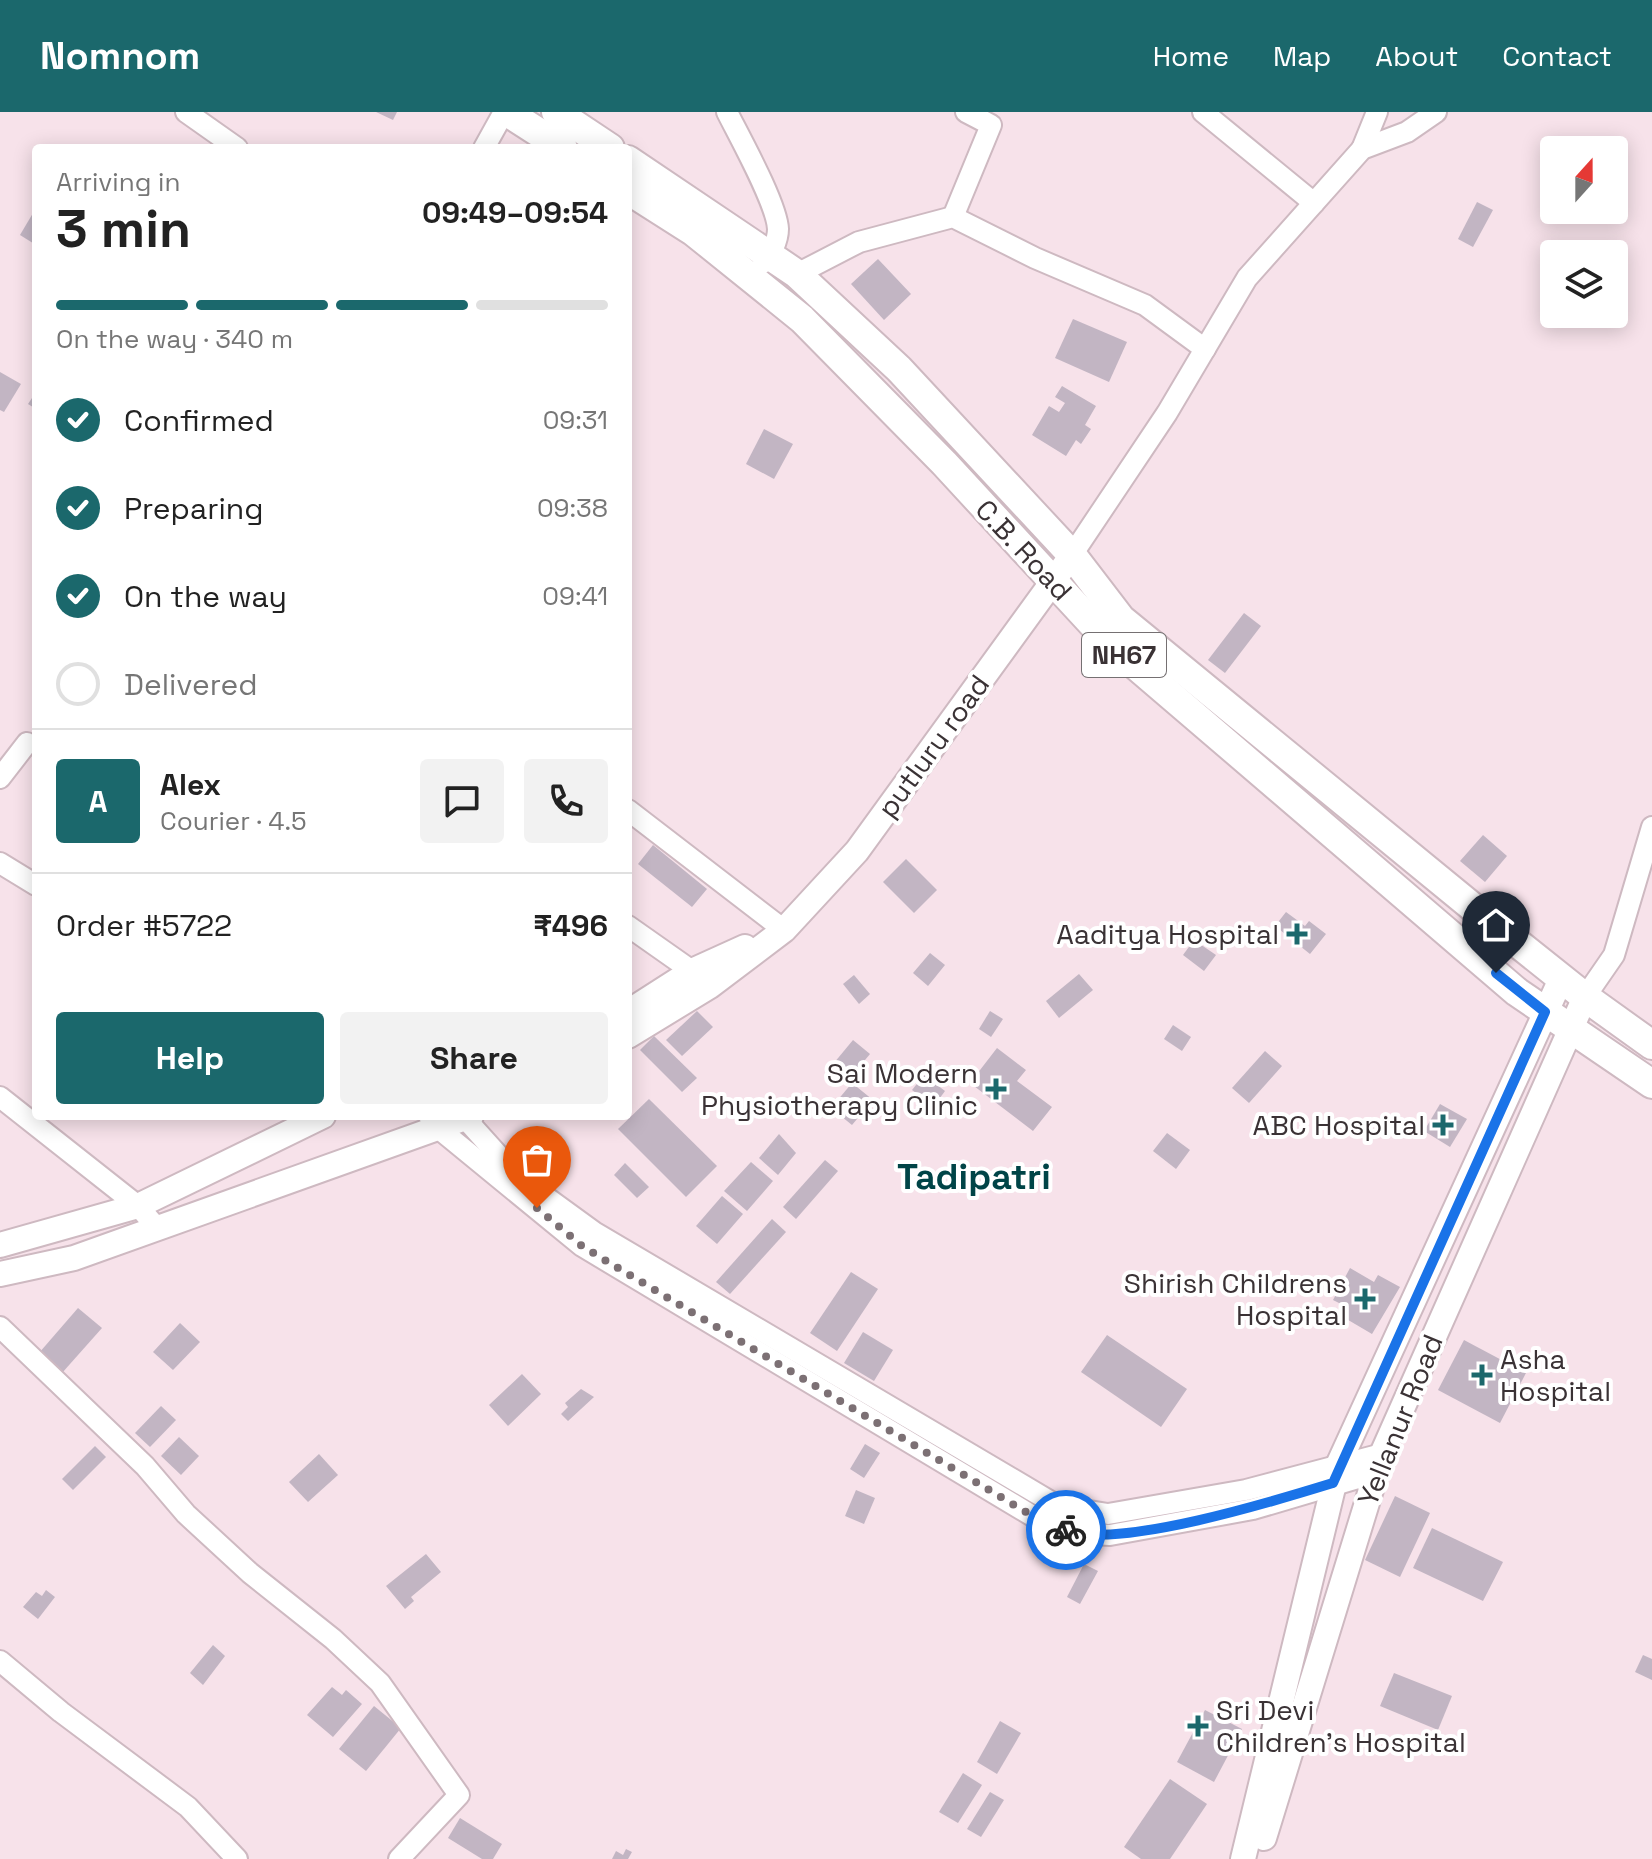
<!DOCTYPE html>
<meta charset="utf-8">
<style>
body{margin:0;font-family:"Space Grotesk",sans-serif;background:#f2f2f2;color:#222;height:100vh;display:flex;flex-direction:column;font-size:30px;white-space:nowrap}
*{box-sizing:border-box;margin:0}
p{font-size:26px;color:#767676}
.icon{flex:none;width:44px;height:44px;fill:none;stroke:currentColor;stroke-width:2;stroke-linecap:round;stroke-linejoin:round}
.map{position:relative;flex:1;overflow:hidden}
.drawer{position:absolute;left:32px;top:32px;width:600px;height:976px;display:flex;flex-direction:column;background:#fff;border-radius:8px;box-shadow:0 4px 20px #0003}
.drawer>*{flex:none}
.needle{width:52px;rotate:21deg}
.controls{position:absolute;left:1540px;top:24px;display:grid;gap:16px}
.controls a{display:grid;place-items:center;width:88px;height:88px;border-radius:8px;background:#fff;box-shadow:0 4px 20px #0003;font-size:40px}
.pin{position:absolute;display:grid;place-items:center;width:68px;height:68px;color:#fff;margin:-82px -34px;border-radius:50% 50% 50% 0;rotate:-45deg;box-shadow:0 0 8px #0007}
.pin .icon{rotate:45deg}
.courier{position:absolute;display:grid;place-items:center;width:80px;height:80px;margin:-40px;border:6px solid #1a73e8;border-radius:50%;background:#fff;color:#222;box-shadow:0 2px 10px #0007}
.head em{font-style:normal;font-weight:600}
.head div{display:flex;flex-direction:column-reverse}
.head{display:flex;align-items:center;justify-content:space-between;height:136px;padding:0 24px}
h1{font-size:52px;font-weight:600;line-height:60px}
.bar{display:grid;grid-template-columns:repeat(4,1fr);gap:12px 8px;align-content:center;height:96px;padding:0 24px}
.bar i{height:10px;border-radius:6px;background:#e0e0e0}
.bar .current{background:#1b686c}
.bar p{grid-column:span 4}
.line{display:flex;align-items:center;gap:20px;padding:0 24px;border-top:2px solid #e0e0e0}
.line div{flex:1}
.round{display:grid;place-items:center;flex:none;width:84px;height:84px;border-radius:8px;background:#f2f2f2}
ol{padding:0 24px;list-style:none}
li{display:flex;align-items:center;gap:24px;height:88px}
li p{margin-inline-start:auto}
li .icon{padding:8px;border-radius:50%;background:#1b686c;color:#fff;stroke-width:4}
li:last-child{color:#767676}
li i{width:44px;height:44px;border:4px solid #e0e0e0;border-radius:50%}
.action{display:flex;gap:16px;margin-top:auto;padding:16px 24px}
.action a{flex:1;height:92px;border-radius:8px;background:#1b686c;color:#fff;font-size:32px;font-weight:600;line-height:92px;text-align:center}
.action a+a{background:#f2f2f2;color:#222}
header{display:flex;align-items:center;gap:48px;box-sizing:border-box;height:112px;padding:0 40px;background:#1b686c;color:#fff}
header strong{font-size:38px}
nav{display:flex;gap:44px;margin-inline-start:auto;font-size:28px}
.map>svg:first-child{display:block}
</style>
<header>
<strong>Nomnom</strong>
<nav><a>Home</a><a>Map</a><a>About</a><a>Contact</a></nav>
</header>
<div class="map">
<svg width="1652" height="1747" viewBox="0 0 1652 1747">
<rect width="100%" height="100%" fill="#f7e2ea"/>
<!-- building -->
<g fill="#c2b5c3">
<path d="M376,0h21l-4,8z"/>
<path d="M1477,90l16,8 -20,37 -15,-8z"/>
<path d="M36,96v37l-16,-10z"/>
<path d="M878,147l33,35 -27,26 -33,-36z"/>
<path d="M1073,207l54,23 -18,40 -54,-24z"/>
<path d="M0,260l21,12 -17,28 -4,-2z"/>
<path d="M1062,274l34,20 -11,19 6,4 -10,15 -5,-4 -10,16 -34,-21 17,-29 10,6 6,-9 -10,-6z"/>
<path d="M36,280v17l-8,-5z"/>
<path d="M764,317l29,15 -19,35 -28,-15z"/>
<path d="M1244,501l17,13 -36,47 -17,-13z"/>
<path d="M1483,723l24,21 -22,26 -25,-21z"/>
<path d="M653,733l54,44 -15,18 -54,-43z"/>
<path d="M906,747l31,31 -23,23 -31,-31z"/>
<path d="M1286,800l19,14 4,-5 17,13 -16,20 -35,-28z"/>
<path d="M1194,828l22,15 -12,16 -21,-16z"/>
<path d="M930,841l15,12 -17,21 -15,-13z"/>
<path d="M1079,862l14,16 -34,28 -13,-17z"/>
<path d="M854,863l16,19 -11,10 -16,-20z"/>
<path d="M697,899l16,16 -31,29 -16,-16z"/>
<path d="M990,899l13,8 -12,18 -12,-8z"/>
<path d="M1173,913l18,12 -9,14 -18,-12z"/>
<path d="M654,924l43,42 -15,14 -42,-42z"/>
<path d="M853,928l17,14 -24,29 -17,-14z"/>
<path d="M997,936l29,22 -9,11 35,26 -19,24 -63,-48z"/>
<path d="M1265,939l17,15 -33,37 -17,-15z"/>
<path d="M924,963l21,16 -11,15 -22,-16z"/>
<path d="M852,971l21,17 -21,25 -21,-17z"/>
<path d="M649,987l68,67 -31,31 -68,-68z"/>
<path d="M1440,992l27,15 -17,28 -26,-16z"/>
<path d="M1167,1021l23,17 -14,19 -23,-18z"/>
<path d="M779,1022l17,19 -18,22 -19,-17z"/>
<path d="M825,1048l13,11 -42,48 -13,-12z"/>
<path d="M751,1050l22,19 -26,30 -23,-20z"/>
<path d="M625,1051l24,24 -12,11 -23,-23z"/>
<path d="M722,1084l21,18 -26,30 -21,-18z"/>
<path d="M772,1107l14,13 -56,62 -14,-12z"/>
<path d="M1350,1156l24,14 4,-7 22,12 -28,47 -34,-20 5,-9 -10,-5z"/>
<path d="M851,1160l27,17 -41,62 -27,-18z"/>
<path d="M78,1196l24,20 -40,45 -23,-20z"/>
<path d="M180,1211l20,19 -27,28 -20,-18z"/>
<path d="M863,1220l30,18 -19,31 -30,-18z"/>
<path d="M1107,1223l80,54 -26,38 -80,-55z"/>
<path d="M1464,1228l62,33 -26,50 -62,-33z"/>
<path d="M522,1262l19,20 -33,32 -19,-21z"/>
<path d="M581,1277l13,8 -26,24 -7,-7 7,-7 -3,-4z"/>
<path d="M161,1294l15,14 -26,27 -15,-14z"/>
<path d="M179,1325l20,19 -18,19 -20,-19z"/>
<path d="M865,1332l15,9 -16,25 -14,-9z"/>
<path d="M95,1334l11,11 -33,33 -11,-11z"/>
<path d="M319,1342l19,21 -30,27 -19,-20z"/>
<path d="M856,1378l19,8 -11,26 -19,-8z"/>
<path d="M1395,1384l35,17 -30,64 -35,-17z"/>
<path d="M1432,1416l71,34 -20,39 -70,-33z"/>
<path d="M426,1442l15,18 -30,25 3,4 -9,8 -19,-23z"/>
<path d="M1084,1452l14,7 -18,33 -13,-7z"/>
<path d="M46,1478l9,7 -17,22 -15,-12 13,-15 6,4z"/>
<path d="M213,1533l12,11 -22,29 -13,-12z"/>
<path d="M1643,1543l9,4v21l-17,-8z"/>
<path d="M1394,1561l58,23 -14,34 -58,-24z"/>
<path d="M332,1575l10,8 4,-5 16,14 -29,33 -26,-22z"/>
<path d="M374,1594l27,22 -35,43 -27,-22z"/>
<path d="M1205,1598l37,19 -28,53 -37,-20z"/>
<path d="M1000,1609l21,12 -24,41 -20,-12z"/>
<path d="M963,1661l19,12 -24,38 -19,-11z"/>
<path d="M1170,1667l37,25 -37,55h-29l-17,-12z"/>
<path d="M990,1680l14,8 -23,37 -14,-8z"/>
<path d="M460,1706l42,26 -9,15h-11l-34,-21z"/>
<path d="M626,1737l6,3 -4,7h-16l4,-8 7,4z"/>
</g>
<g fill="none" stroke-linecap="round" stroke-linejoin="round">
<defs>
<g id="minor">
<path d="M186,0l51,36"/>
<path d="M727,0c12,24 50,92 51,117 0,11 -7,27 -15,34"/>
<path d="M1203,0l111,91"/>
<path d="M484,36l20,-36"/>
<path d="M1362,37l15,-37"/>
<path d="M953,105l38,-92 -25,-13"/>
<path d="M797,162l62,-32 94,-25 82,41 110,47 60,44"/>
<path d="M1072,443l95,-142 80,-135 115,-129 45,-17 29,-20"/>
<path d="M0,666l27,-35"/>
<path d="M628,698l156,120"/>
<path d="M0,751l36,22"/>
<path d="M628,814l64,45"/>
<path d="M1585,885l29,-42 38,-128"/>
<path d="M0,985l138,109 20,23"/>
<path d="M429,1004l9,12 144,118 459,275 32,12 37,2 143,-26 122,-36"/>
<path d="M463,1004l54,60 77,56 464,274 50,8 138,-24 136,-36"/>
<path d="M0,1215l145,139 41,48 64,59 83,66 47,44 79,112 -60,64"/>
<path d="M0,1549l61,51 127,95 49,52"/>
</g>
<g id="major">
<path d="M628,900l64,-41 53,-24"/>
<path d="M628,924l82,-50 74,-56 73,-79 215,-296"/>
<path d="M0,1133l138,-39 185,-90"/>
<path d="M0,1162l74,-16 397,-142"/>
<path d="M1264,1726l118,-384 203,-457"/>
<path d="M1243,1747l96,-396 222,-484"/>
</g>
<g id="highway">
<path d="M507,0l56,36"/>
<path d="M556,0l54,36"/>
<path d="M628,48l169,114 102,95 173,186 49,64 360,295 104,83 67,48"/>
<path d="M628,78l66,42 108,87 142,144 168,182 405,347 135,92"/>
</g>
</defs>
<!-- minor casing -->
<use href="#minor" stroke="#ceb9c1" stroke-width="24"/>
<!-- major casing -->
<use href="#major" stroke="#ceb9c1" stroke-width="28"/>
<!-- highway casing -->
<use href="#highway" stroke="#ceb9c1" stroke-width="32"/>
<!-- minor -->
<use href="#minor" stroke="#fff" stroke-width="20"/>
<!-- major -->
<use href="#major" stroke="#fff" stroke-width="24"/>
<!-- highway -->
<use href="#highway" stroke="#fff" stroke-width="28"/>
</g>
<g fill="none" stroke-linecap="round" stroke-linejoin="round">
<!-- done -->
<path stroke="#7c7074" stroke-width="8" stroke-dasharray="0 14.4" d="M537,1096l45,38 26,16 433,259 25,9"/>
<!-- route -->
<path stroke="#1a73e8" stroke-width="10" d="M1066,1418c51,20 212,-30 267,-47l212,-471 -49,-39"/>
</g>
<!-- markers -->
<g fill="#1b686c" stroke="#fff" stroke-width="3">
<path d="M1293 810h8v8h8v8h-8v8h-8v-8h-8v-8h8z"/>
<path d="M992 965h8v8h8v8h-8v8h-8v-8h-8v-8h8z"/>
<path d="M1439 1001h8v8h8v8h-8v8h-8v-8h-8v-8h8z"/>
<path d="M1361 1175h8v8h8v8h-8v8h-8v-8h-8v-8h8z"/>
<path d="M1478 1251h8v8h8v8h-8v8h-8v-8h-8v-8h8z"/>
<path d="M1194 1602h8v8h8v8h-8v8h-8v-8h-8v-8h8z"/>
</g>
<g text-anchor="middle" stroke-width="8" stroke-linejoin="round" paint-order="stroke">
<!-- shield labels -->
<rect fill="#fff" stroke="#757072" stroke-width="2" x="1082" y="521" width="84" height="44" rx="6"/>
<g font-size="26" font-weight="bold" fill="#3a3235">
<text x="1124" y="552">NH67</text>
</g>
<!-- street labels -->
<g font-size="28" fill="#3a3235" stroke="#fff">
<text transform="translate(1024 438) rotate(47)" y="10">C.B. Road</text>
<text transform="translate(933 634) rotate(-54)" y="10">putluru road</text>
<text transform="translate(1400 1308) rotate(-68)" y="10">Yellanur Road</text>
</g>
<!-- poi labels -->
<g font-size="28" fill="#3a3235" stroke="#fff" text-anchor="end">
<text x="1279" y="832">Aaditya Hospital</text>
<text x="978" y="971">Sai Modern<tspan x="978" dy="32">Physiotherapy Clinic</tspan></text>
<text x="1425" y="1023">ABC Hospital</text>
<text x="1347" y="1181">Shirish Childrens<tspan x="1347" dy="32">Hospital</tspan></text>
<text x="1500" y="1257" text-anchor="start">Asha<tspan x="1500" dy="32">Hospital</tspan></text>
<text x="1216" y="1608" text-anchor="start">Sri Devi<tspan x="1216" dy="32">Children's Hospital</tspan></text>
</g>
<!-- district labels -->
<g font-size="36" font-weight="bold" fill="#004447" stroke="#fff">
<text x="974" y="1077">Tadipatri</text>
</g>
</g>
</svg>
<div class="controls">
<a><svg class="needle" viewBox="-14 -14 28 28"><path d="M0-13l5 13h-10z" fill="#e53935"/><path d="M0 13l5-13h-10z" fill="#767676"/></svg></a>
<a><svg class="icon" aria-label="layers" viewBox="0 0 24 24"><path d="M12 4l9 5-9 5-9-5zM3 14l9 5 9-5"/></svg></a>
</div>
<div class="pin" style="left:537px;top:1096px;background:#ea580c"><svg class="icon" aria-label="bag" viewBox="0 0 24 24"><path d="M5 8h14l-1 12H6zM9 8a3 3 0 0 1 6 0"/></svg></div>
<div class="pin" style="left:1496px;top:861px;background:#1f2937"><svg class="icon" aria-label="home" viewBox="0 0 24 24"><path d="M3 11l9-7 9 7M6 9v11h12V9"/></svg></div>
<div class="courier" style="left:1066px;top:1418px"><svg class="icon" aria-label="bike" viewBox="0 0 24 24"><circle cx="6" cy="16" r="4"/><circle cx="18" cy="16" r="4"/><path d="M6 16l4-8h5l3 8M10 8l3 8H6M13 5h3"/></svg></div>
<section class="drawer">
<div class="head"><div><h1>3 min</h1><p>Arriving in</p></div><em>09:49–09:54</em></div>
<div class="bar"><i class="current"></i><i class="current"></i><i class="current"></i><i></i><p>On the way · 340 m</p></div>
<ol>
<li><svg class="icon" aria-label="check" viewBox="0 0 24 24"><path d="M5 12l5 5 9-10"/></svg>Confirmed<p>09:31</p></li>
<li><svg class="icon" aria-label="check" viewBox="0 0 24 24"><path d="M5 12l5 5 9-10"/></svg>Preparing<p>09:38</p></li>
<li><svg class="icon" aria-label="check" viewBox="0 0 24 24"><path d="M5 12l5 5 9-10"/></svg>On the way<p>09:41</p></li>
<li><i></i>Delivered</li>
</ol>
<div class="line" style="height:144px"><b class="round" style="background:#1b686c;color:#fff">A</b><div><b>Alex</b><p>Courier · 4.5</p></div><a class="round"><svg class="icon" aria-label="chat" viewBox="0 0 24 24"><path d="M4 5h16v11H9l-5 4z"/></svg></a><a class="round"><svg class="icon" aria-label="phone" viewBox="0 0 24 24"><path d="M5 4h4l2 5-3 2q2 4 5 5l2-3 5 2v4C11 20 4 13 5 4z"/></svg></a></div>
<div class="line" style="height:104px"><div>Order #5722</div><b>₹496</b></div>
<div class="action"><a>Help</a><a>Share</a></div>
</section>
</div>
